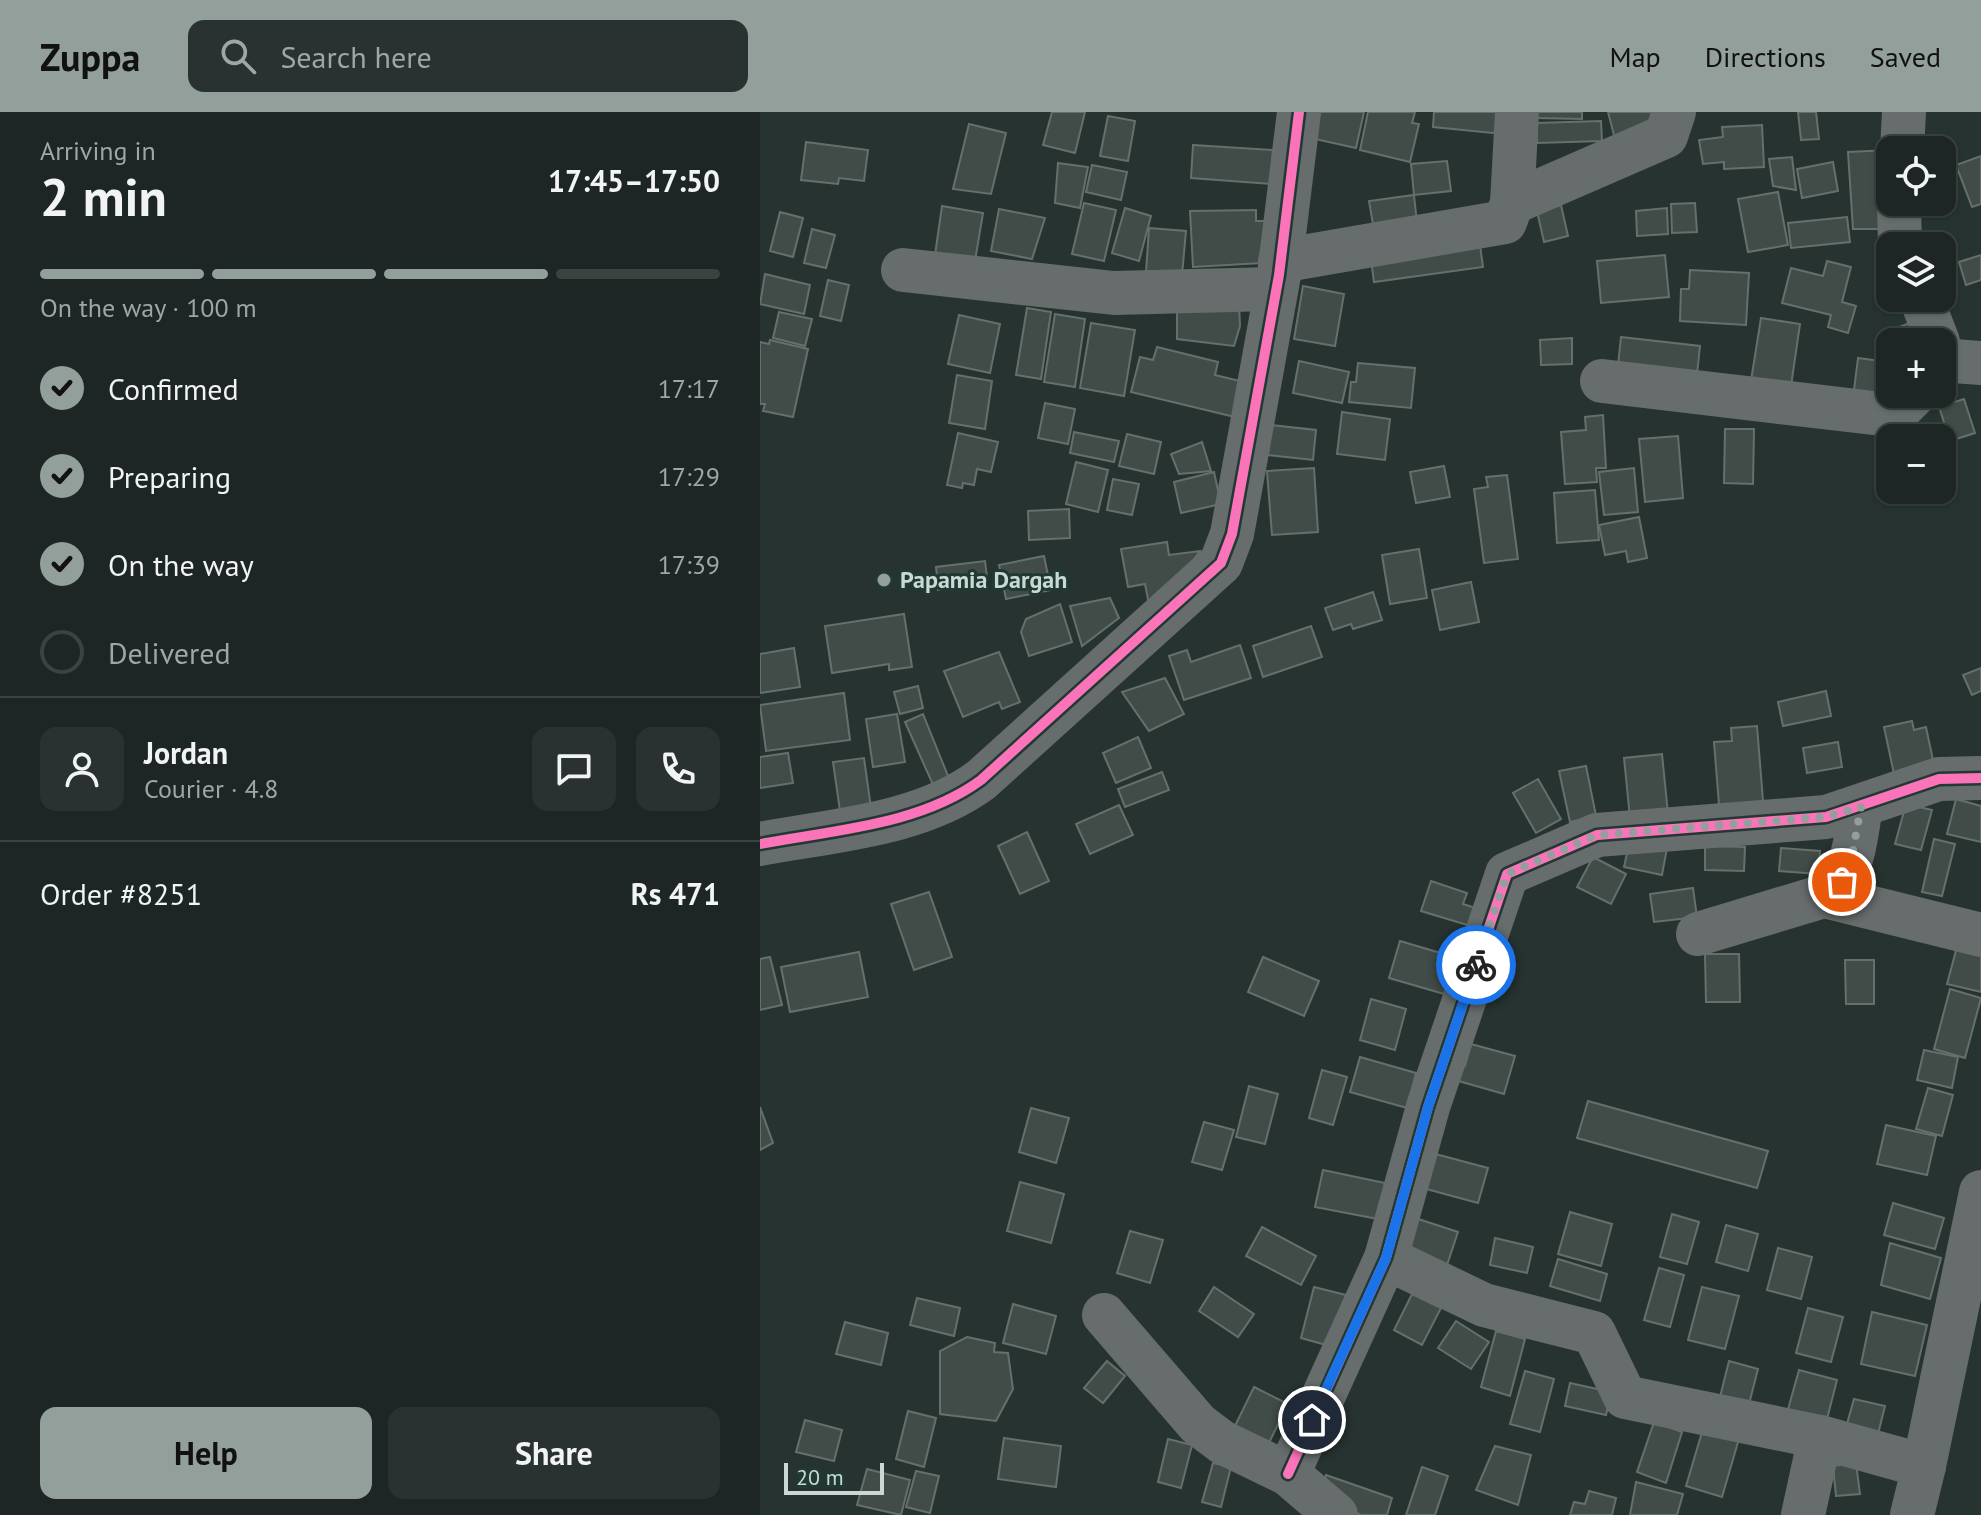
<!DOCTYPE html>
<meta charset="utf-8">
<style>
body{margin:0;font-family:"PT Sans",sans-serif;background:#2a3231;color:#f1f3f6;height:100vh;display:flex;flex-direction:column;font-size:30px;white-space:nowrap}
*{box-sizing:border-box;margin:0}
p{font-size:26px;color:#a0a5a6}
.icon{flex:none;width:44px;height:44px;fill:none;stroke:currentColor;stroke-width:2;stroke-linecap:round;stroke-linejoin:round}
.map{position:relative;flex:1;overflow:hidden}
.side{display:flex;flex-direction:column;background:#1d2624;width:760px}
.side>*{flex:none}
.tools{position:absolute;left:1116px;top:24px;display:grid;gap:16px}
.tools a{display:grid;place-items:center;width:80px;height:80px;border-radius:16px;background:#1d2624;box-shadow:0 2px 6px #0004,0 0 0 2px #3b4341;font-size:40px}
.scale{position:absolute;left:24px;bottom:20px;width:100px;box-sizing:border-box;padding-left:8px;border:4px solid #cbd9d5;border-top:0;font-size:22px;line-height:28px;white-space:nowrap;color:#cbd9d5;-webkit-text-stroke:6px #213933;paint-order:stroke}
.pin{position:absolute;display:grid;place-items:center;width:68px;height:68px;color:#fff;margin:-34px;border:4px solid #fff;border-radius:50%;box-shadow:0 2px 8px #0007}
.courier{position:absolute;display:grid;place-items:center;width:80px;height:80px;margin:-40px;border:6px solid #1a73e8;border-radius:50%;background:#fff;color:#222;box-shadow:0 2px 10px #0007}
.headline em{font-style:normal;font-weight:700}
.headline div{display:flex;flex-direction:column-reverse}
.headline{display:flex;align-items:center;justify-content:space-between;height:136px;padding:0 40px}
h1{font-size:52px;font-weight:700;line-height:60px}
.bar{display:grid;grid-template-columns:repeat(4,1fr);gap:12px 8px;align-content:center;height:96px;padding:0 40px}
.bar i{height:10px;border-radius:6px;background:#3b4341}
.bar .on{background:#929f9b}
.bar p{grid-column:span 4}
.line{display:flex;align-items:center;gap:20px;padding:0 40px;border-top:2px solid #3b4341}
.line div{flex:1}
.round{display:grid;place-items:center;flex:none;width:84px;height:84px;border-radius:16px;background:#2a3231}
ol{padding:0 40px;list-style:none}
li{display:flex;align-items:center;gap:24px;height:88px}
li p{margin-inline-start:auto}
li .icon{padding:8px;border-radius:50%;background:#929f9b;color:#111;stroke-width:4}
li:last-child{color:#a0a5a6}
li i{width:44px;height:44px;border:4px solid #3b4341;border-radius:50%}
.action{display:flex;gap:16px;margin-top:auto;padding:16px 40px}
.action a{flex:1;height:92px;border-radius:16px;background:#929f9b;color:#111;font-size:32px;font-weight:700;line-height:92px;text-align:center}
.action a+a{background:#2a3231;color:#f1f3f6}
header{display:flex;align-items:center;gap:48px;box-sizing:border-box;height:112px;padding:0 40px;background:#929f9b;color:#111}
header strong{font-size:38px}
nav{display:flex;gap:44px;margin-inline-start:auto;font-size:28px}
.search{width:560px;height:72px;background:#2a3231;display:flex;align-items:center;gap:20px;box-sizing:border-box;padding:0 28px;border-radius:16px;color:#a0a5a6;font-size:30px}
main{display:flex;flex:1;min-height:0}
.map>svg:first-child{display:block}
</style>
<header>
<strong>Zuppa</strong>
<div class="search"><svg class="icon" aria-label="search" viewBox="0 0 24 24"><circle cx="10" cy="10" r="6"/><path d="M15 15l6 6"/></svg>Search here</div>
<nav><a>Map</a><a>Directions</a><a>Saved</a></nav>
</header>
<main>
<section class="side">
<div class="headline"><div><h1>2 min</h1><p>Arriving in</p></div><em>17:45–17:50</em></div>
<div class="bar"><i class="on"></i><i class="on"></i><i class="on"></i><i></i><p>On the way · 100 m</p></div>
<ol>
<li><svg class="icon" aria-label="check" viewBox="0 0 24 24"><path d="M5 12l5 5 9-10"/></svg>Confirmed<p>17:17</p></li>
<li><svg class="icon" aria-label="check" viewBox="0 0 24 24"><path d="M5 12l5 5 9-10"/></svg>Preparing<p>17:29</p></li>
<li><svg class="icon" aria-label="check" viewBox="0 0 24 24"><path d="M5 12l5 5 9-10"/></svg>On the way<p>17:39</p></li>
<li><i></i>Delivered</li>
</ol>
<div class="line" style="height:144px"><a class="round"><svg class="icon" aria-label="person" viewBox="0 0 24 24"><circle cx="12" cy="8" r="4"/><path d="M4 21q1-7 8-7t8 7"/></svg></a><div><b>Jordan</b><p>Courier · 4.8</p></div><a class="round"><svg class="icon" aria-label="chat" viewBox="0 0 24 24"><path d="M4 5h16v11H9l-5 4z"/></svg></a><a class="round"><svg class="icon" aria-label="phone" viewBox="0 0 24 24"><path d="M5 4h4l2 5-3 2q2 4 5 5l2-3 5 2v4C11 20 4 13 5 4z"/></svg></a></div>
<div class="line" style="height:104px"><div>Order #8251</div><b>Rs 471</b></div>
<div class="action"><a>Help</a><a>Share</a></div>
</section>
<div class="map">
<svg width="1221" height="1403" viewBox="0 0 1221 1403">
<rect width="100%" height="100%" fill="#273330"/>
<!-- building -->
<g fill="#414c49" stroke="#65706d" stroke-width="2">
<path d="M292,0h33l-10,41 -32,-8z"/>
<path d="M560,0h44l-8,36 -41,-9z"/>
<path d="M608,0h47l-3,11 7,1 -9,38 -50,-12z"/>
<path d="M674,0h72l-3,22 -70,-7z"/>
<path d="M776,0h46v7l-46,-1z"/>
<path d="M848,0h44l4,16 -41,11z"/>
<path d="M1038,0h18l3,27 -18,1z"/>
<path d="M348,4l27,5 -7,40 -28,-5z"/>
<path d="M841,9l1,20 -65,2 -1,-20z"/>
<path d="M209,12l37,9 -15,61 -38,-5z"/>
<path d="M1002,13l2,42 -40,2v-7l-21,2 -4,-24 24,-3 -1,-10z"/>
<path d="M46,30l62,8 -4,31 -25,-3 -1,6 -37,-4z"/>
<path d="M433,33l80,5 -2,34 -80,-6z"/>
<path d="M1130,38l2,79h-39l-5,-77z"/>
<path d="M1221,44v48l-9,3 -16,-42z"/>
<path d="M1032,45l4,33 -23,-4 -4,-27z"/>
<path d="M687,49l4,30 -37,4 -3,-31z"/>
<path d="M1073,50l5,29 -36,7 -5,-29z"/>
<path d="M298,51l30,4 -8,41 -25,-5z"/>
<path d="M332,53l35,7 -6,28 -35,-8z"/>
<path d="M1018,80l10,53 -40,7 -10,-53z"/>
<path d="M654,83l3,28 -43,7 -5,-29z"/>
<path d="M324,91l32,7 -12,51 -32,-7z"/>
<path d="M935,91l2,29 -25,1 -1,-29z"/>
<path d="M801,93l7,31 -24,6 -7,-31z"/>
<path d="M182,94l41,7 -8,48 -40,-6z"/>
<path d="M365,96l26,8 -12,45 -27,-8z"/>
<path d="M907,96l1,26 -31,2 -1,-25z"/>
<path d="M239,97l46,9 -13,41 -41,-8z"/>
<path d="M496,98v11h19l-13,42 -69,4 -3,-56z"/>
<path d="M20,100l23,6 -10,39 -23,-6z"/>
<path d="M1087,105l3,25 -59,6 -3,-25z"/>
<path d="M389,116l37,3 -4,44 -36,-3z"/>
<path d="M52,117l23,6 -9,33 -22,-5z"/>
<path d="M720,133l3,22 -109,15 -3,-22z"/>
<path d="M905,143l4,42 -68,6 -4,-42z"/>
<path d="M1221,143v25l-15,5 -7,-23z"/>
<path d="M1067,149l24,6 -9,35 14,4 -8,27 -20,-6 3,-12 -49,-12 9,-35 32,8z"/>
<path d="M930,158l59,3 -3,52 -66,-4 1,-32h8z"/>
<path d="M5,162l45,11 -6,29 -44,-10z"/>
<path d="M68,168l21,5 -8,36 -21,-5z"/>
<path d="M543,174l41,8 -9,52 -41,-7z"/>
<path d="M479,191l1,23 -6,20 -57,-7v-32z"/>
<path d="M267,196l24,4 -10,67 -25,-4z"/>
<path d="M19,200l33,7 -7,27 -32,-8z"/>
<path d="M295,202l30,5 -10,68 -31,-5z"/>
<path d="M199,203l41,9 -10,49 -42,-9z"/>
<path d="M1165,205l10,25h-36l-5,-13z"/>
<path d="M1001,206l39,6 -10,69 -40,-6z"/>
<path d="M331,211l44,7 -11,66 -44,-8z"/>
<path d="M861,225l79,9 -4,38 -79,-9z"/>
<path d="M812,226v26l-31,1 -1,-25z"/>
<path d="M10,228l38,9 -15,68 -30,-6 2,-7h-5v-62l9,2z"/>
<path d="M397,235l61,15 -3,13 33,8 -9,35 -108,-26 9,-35 13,3z"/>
<path d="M1098,246l31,4 -4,40 -32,-4z"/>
<path d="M539,249l50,11 -7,31 -49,-10z"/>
<path d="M598,251l57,5 -4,40 -62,-6 2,-20h5z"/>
<path d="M197,263l35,6 -7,48 -36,-6z"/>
<path d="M1204,287l11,34 -25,8 -11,-34z"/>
<path d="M285,291l30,6 -7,35 -30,-6z"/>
<path d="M582,300l48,7 -5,41 -48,-6z"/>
<path d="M843,303l3,53h-10l1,14 -32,2 -4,-52 25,-2 -1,-13z"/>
<path d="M511,313l45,5 -3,30 -45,-5z"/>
<path d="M965,317h29l-1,55 -29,-1z"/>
<path d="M314,320l45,9 -5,21 -44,-9z"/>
<path d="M198,321l40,9 -7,30 -14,-3 -3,16 -11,-2 -1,5 -15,-3z"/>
<path d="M367,322l34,8 -7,32 -35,-8z"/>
<path d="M918,324l5,62 -38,4 -6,-63z"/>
<path d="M442,330l9,29 -32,3 -8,-20z"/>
<path d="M316,350l32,8 -10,42 -32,-8z"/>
<path d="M684,354l6,31 -34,6 -6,-31z"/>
<path d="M554,356l4,64 -46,3 -5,-64z"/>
<path d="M874,356l4,44 -34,3 -5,-43z"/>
<path d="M454,360l7,32 -40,9 -7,-31z"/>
<path d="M747,363l11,84 -34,4 -10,-74 14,-2 -2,-10z"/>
<path d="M353,367l26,5 -7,31 -25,-5z"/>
<path d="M835,378l4,50 -42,3 -3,-50z"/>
<path d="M309,397l1,29 -41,2 -1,-29z"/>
<path d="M879,405l8,41 -19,4 -2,-11 -21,4 -6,-30z"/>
<path d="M407,430l2,13 31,-4 -23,31 -28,23 -4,-21 -17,3 -7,-38z"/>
<path d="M659,437l8,49 -37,6 -8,-49z"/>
<path d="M284,444l7,34 -45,9 -7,-34z"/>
<path d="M225,449l3,24 -50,5 -2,-23z"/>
<path d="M711,470l8,40 -39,8 -8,-40z"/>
<path d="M613,480l9,28 -29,9 -2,-5 -18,6 -8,-22z"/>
<path d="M350,486l9,20 -37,28 -12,-40z"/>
<path d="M300,492l12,38 -43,14 -8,-24 5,-13z"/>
<path d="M144,502l8,53 -23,3v-6l-57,9 -7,-47z"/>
<path d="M551,514l11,31 -59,20 -10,-31z"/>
<path d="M480,533l11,33 -67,22 -15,-44 18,-6 4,12z"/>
<path d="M34,536l6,39 -40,6v-39z"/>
<path d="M239,540l21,50 -18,7 -3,-7 -36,15 -19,-46z"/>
<path d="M1221,556v23l-9,4 -9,-20z"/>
<path d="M405,566l19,36 -35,17 -27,-39z"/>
<path d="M158,574l5,22 -23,6 -6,-22z"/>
<path d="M1066,579l5,25 -48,10 -5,-24z"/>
<path d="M84,581l6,47 -84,11 -6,-46z"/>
<path d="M137,602l8,48 -32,5 -7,-48z"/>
<path d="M163,602l27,67 -16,6 -29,-65z"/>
<path d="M1152,609l2,9 12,-3 8,38 -40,9 -10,-47z"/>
<path d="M997,614l7,87 -44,4 -6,-75 18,-1 -1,-13z"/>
<path d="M378,625l13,31 -35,15 -13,-30z"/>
<path d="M1078,630l4,25 -35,6 -4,-25z"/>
<path d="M28,641l5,30 -33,5v-31z"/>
<path d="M902,642l7,70 -38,4 -7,-70z"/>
<path d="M104,646l7,50 -31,3 -7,-49z"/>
<path d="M826,654l10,50 -26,6 -11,-51z"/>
<path d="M402,660l7,18 -44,17 -7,-18z"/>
<path d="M778,667l23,40 -25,14 -23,-40z"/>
<path d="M1196,687l25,7v36l-34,-8z"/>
<path d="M1146,692l26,6 -11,40 -26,-6z"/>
<path d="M359,693l14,30 -43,19 -14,-30z"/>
<path d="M267,720l22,49 -29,13 -22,-48z"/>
<path d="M1174,727l21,5 -13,52 -20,-4z"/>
<path d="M870,728l37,8 -5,27 -38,-8z"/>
<path d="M945,734l40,1 -1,24 -39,-1z"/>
<path d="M1021,736l39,3 -2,23 -39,-3z"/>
<path d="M833,745l33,17 -15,30 -34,-17z"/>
<path d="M671,769l36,12 -4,11 16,5 -5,18 -53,-16z"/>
<path d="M933,776l4,29 -43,5 -4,-28z"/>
<path d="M169,780l23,65 -38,13 -23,-66z"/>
<path d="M640,829l54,16 -10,37 -55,-16z"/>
<path d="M1198,831l23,5v44l-34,-8z"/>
<path d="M99,840l9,45 -78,15 -9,-45z"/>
<path d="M945,842h34l1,48h-34z"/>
<path d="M10,845l12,48 -22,5v-51z"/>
<path d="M503,845l56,24 -15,35 -56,-24z"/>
<path d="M1085,848h29v44h-28z"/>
<path d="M1190,877l31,9 -16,60 -31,-9z"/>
<path d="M611,887l35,10 -11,41 -35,-10z"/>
<path d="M711,932l44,12 -11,38 -56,-16 5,-15 12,3z"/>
<path d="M1164,938l34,7 -6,31 -35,-8z"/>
<path d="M600,945l56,16 -9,35 -57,-16z"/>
<path d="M562,958l25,7 -14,48 -24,-7z"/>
<path d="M489,974l29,8 -13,50 -29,-7z"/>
<path d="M1168,976l25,7 -11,41 -26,-7z"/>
<path d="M828,989l180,50 -11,37 -180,-50z"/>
<path d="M0,995l13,36 -13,7z"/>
<path d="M271,996l38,10 -13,45 -37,-11z"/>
<path d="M444,1010l30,8 -12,40 -30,-8z"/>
<path d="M1126,1013l50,11 -9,39 -50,-11z"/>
<path d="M668,1040l60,16 -10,35 -59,-16z"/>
<path d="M563,1058l62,13 -7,36 -63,-12z"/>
<path d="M260,1070l44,12 -13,49 -44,-12z"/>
<path d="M1133,1091l51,15 -9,31 -51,-14z"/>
<path d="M810,1100l42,12 -11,42 -43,-12z"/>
<path d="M912,1102l27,8 -12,42 -27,-7z"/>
<path d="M649,1104l49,16 -12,36 -49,-15z"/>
<path d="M966,1113l32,9 -10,37 -32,-9z"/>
<path d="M502,1115l54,29 -15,29 -55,-29z"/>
<path d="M370,1119l33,9 -13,43 -33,-10z"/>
<path d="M735,1126l38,9 -6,26 -37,-8z"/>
<path d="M1130,1131l51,15 -11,41 -49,-14z"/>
<path d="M1018,1136l34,9 -11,42 -34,-9z"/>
<path d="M798,1147l49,15 -7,27 -50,-15z"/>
<path d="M899,1156l25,7 -14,52 -26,-7z"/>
<path d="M454,1175l40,27 -16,23 -39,-26z"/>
<path d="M554,1175l32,8 -13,52 -32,-9z"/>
<path d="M942,1175l37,9 -14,53 -37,-9z"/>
<path d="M652,1182l29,14 -19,37 -28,-15z"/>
<path d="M157,1186l43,10 -6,28 -44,-11z"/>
<path d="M253,1192l43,12 -10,38 -43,-11z"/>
<path d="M1048,1196l35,9 -12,45 -35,-9z"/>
<path d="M1112,1200l55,13 -12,51 -54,-12z"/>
<path d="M696,1209l33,21 -18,27 -33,-21z"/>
<path d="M85,1210l43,11 -7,32 -45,-11z"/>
<path d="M736,1219l29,8 -15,57 -29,-9z"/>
<path d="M207,1225l28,6 -1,9 14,1 5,36 -17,32 -56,-7v-63z"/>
<path d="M347,1249l18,15 -22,27 -19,-15z"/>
<path d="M969,1249l29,8 -10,39 -29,-7z"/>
<path d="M1039,1258l38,10 -11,43 -39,-10z"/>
<path d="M765,1259l29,8 -14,53 -30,-8z"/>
<path d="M810,1271l41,9 -5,23 -41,-9z"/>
<path d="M494,1275l34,17 -24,49 -34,-17z"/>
<path d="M1094,1287l31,7 -10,40 -32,-8z"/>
<path d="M148,1299l28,7 -12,49 -28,-8z"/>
<path d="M45,1308l37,10 -8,31 -38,-9z"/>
<path d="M894,1310l28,10 -16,51 -29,-11z"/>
<path d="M945,1310l36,10 -19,65 -36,-11z"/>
<path d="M244,1326l57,8 -5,41 -58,-8z"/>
<path d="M408,1327l24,6 -11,43 -23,-6z"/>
<path d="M735,1334l36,9 -13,50 -42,-15z"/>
<path d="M453,1351l18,4 -10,40 -19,-5z"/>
<path d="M1096,1351l4,31 -24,2 -3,-30z"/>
<path d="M662,1355l26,9 -13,39h-29z"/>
<path d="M107,1357l43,11 -9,35 -44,-10z"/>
<path d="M156,1359l23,5 -9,37 -24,-6z"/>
<path d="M566,1363l66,23 -5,17h-26l-42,-20z"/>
<path d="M876,1370l47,12 -6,21h-47z"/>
<path d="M829,1379l27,7 -4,17h-42l4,-13 11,2z"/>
</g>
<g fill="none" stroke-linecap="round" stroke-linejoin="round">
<!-- minor -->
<g stroke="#676d6c" stroke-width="44">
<path d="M1142,38l2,-38"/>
<path d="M1139,90l1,44"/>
<path d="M752,91l154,-67 8,-24"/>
<path d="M520,149l225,-39 7,-19 5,-91"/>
<path d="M143,158l211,23 162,-4"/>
<path d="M1161,186l17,44"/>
<path d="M1182,254l11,-5 28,2"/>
<path d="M842,269l280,33 17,-4 16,-16"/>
<path d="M0,732c74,-14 160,-19 221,-64l240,-217 11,-29 47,-259 20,-163"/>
<path d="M1064,784l157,39"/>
<path d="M938,822l126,-38c32,-24 30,-52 37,-89"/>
<path d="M626,1146l98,47 110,28 31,64 195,40 104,29 57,-274"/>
<path d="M344,1203l94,109 24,18 66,32 48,41"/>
<path d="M528,1362l98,-216 42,-151 79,-233 90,-39 229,-18 113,-38 42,-1"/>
<path d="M1043,1403l17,-78"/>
<path d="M1152,1403l12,-49"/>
</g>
<defs>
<g id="cycleway">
<path d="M0,732c74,-14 160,-19 221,-64l240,-217 11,-29 47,-259 20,-163"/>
<path d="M528,1362l98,-216 42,-151 79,-233 90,-39 229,-18 113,-38 42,-1"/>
</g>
</defs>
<!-- cycleway casing -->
<use href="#cycleway" stroke="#213933" stroke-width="15"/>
<!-- cycleway -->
<use href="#cycleway" stroke="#fb73b8" stroke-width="10"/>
</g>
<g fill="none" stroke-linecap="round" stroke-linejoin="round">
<!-- done -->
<path stroke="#929f9b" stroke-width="8" stroke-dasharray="0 14.4" d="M716,853l31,-91 90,-39 229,-18 35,-10 -12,65 -7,10"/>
<!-- route -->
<path stroke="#1a73e8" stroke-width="10" d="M552,1308l74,-162 42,-151 48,-142"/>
</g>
<!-- markers -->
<circle fill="#929f9b" stroke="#213933" stroke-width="3" cx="124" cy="468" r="8"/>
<g text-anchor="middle" stroke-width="6" stroke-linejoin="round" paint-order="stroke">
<!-- poi labels -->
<g font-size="24" font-weight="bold" fill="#cbd9d5" stroke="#213933" text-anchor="start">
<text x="140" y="476">Papamia Dargah</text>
</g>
</g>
</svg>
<div class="tools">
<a><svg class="icon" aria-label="locate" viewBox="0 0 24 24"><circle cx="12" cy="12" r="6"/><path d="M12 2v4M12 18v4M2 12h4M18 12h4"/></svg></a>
<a><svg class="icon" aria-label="layers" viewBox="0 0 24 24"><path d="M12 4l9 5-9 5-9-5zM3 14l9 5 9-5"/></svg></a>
<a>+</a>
<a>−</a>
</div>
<div class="scale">20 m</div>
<div class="pin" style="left:1082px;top:770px;background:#ea580c"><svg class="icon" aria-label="bag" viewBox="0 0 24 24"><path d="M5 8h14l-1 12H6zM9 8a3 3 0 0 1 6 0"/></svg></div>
<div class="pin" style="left:552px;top:1308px;background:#1f2937"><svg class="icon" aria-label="home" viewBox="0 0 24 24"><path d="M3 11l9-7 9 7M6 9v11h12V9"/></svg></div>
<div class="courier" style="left:716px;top:853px"><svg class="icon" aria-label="bike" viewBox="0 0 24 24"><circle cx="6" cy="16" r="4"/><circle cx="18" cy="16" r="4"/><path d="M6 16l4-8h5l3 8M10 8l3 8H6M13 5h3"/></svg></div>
</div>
</main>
